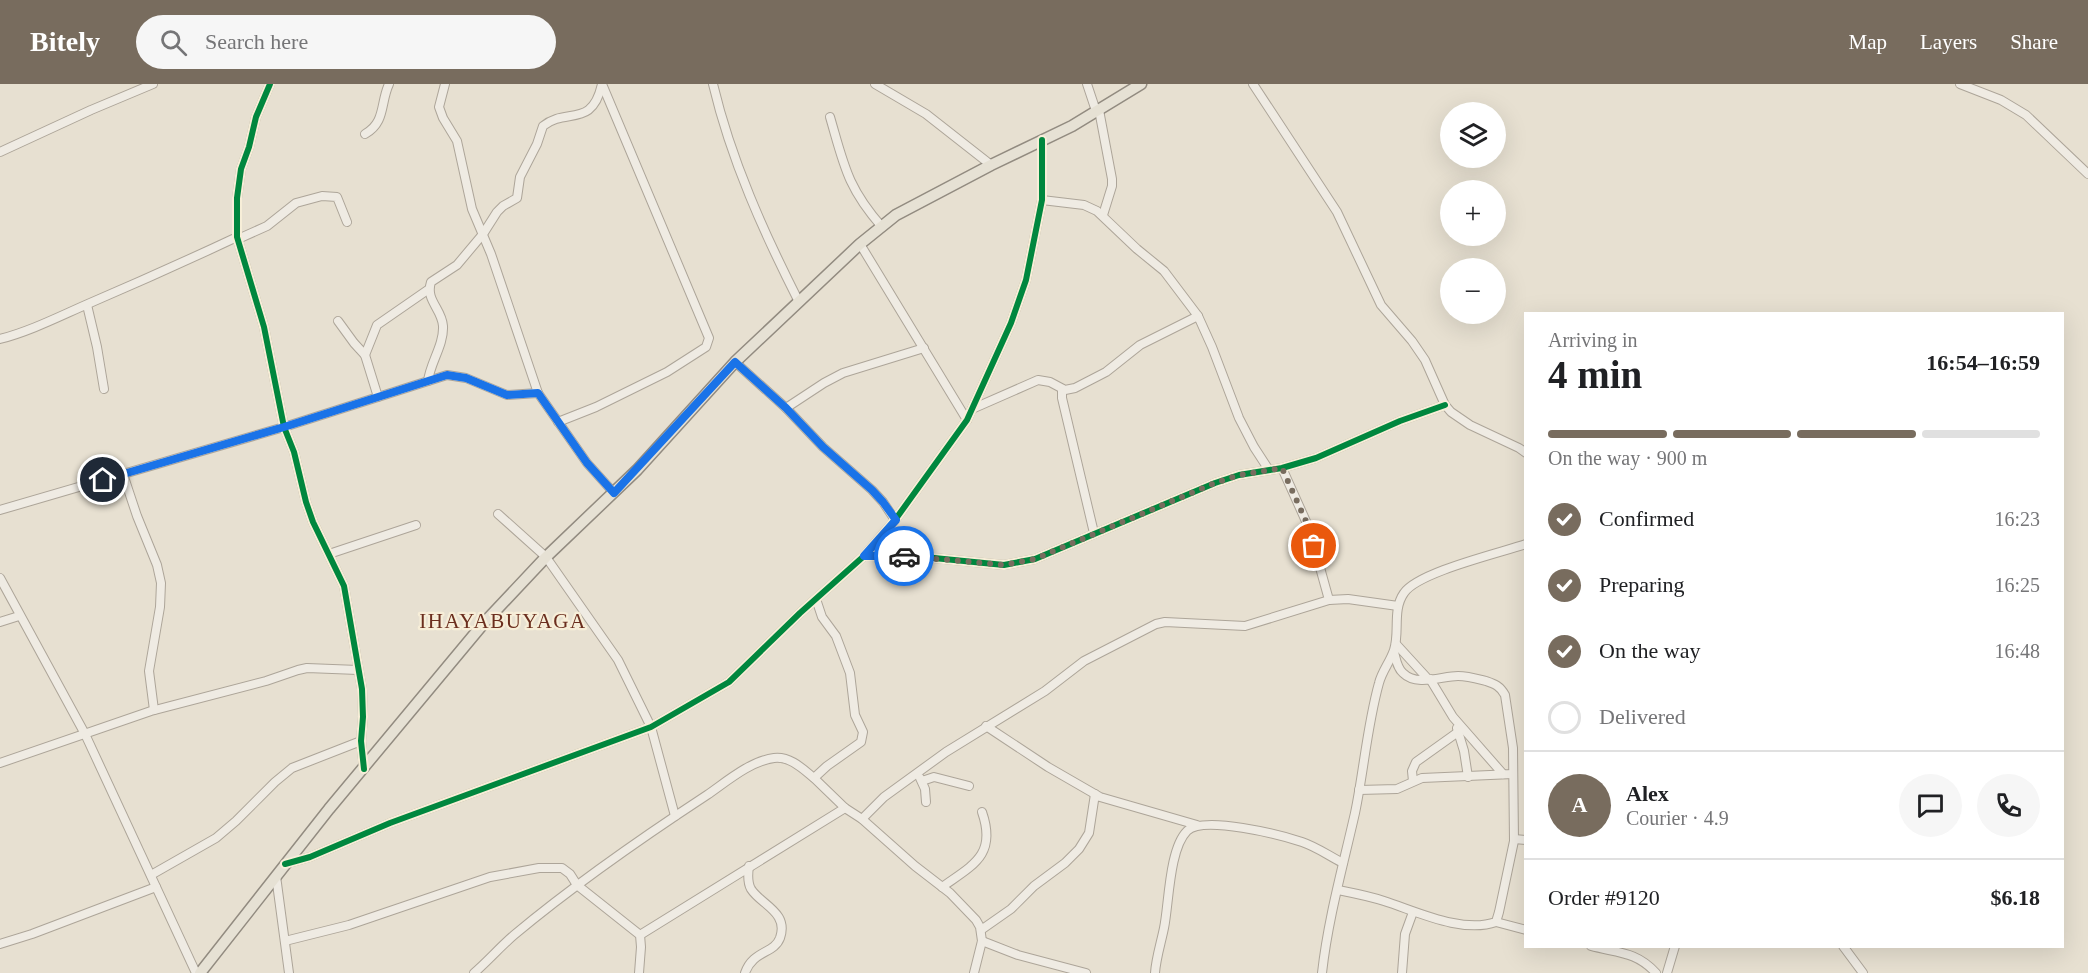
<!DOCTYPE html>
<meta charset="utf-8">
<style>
body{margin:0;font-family:Georgia,serif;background:#f6f6f6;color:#202124;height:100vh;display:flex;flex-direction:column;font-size:22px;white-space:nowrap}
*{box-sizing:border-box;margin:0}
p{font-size:20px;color:#757577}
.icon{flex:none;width:33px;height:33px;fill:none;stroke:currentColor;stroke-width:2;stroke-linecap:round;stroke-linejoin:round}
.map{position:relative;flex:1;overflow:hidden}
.sheet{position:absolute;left:1524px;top:228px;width:540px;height:636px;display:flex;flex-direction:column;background:#fff;border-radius:0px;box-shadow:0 6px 24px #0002}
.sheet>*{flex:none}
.fabs{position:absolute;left:1440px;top:18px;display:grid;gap:12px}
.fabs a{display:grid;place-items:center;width:66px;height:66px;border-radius:50%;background:#fff;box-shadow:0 6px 24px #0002;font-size:30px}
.pin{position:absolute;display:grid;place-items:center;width:51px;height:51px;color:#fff;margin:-26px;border:3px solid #fff;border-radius:50%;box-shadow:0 2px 6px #0007}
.courier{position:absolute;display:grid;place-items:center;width:60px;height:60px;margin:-30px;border:4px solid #1a73e8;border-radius:50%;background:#fff;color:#222;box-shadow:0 2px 8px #0007}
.overview em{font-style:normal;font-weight:800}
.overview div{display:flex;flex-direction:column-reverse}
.overview{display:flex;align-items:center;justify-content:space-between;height:102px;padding:0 24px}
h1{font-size:39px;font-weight:800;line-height:45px}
.bar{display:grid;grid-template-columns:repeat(4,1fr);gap:9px 6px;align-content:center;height:72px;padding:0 24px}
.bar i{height:8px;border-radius:4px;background:#e0e0e0}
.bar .active{background:#786c5e}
.bar p{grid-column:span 4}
.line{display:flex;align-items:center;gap:15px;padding:0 24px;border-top:2px solid #e0e0e0}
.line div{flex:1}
.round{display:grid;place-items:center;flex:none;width:63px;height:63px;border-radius:32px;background:#f6f6f6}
ol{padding:0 24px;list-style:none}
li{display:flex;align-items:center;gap:18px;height:66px}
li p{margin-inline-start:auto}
li .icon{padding:6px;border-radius:50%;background:#786c5e;color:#fff;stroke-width:4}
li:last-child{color:#757577}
li i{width:33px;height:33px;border:3px solid #e0e0e0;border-radius:50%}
header{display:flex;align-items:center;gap:36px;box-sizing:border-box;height:84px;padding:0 30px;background:#786c5e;color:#fff}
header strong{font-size:28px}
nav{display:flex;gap:33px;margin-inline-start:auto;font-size:21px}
.search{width:420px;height:54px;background:#f6f6f6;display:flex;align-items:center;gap:15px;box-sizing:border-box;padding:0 21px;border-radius:33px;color:#757577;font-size:22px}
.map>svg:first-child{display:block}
</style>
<header>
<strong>Bitely</strong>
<div class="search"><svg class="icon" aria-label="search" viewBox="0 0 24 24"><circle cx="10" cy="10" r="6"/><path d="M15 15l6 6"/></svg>Search here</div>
<nav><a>Map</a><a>Layers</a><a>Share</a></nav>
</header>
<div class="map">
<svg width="2088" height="889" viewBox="0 0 2088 889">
<rect width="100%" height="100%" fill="#e7e0d1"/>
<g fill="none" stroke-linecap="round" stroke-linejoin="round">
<defs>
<g id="minor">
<path d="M270,0l-14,33 -7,30 -8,22 -4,29v39l27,90 20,100 10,25 12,50 7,20 31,64 18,103 1,28 -2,24 3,28"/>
<path d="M445,0l-6,23 4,11 14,23 15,68 19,45 47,139 49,70 27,30"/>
<path d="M713,0c18,76 51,149 86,218"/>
<path d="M875,0l51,30 65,51"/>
<path d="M1087,0l9,27"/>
<path d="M1253,0l84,128 44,93 31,36 13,19 20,45 6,7 19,13 49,23 7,5"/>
<path d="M1960,0l41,16 25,15 62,59"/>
<path d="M1099,26l13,69v7l-9,29"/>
<path d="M830,33c14,48 17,70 52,110"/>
<path d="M365,50c21,-12 15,-31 24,-50"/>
<path d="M0,68l91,-42 62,-26"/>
<path d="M1042,116l42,5 13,6 40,38 27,22 34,45 14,31 27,71 15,29 15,23"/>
<path d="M238,155l29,-13 29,-23 26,-7 15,1 10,25"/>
<path d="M860,160l107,176"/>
<path d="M87,221l10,42 7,42"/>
<path d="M338,237l16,22 11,12 13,42"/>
<path d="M0,255c31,-8 60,-23 90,-36 49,-21 98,-43 147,-66"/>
<path d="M365,271l12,-30 52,-36"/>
<path d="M735,278l51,46 37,39 49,43 11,12 12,18"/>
<path d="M428,297c2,-18 16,-36 15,-55 -1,-17 -18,-26 -12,-44l26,-17 26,-31 14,-22 6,-6 14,-8 3,-21 17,-33 6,-18c23,-19 49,3 59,-42"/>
<path d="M1062,305v9l32,135"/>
<path d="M786,324l38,-25 19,-10 81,-25"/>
<path d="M972,325l66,-29 12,2 15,8 10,-2 31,-16 34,-27 58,-29"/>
<path d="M558,338l38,-15 71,-35 39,-25 3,-9 -107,-254"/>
<path d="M1282,384l27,60 20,72"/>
<path d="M123,390l14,42 20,49 4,18 -1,24 -11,64 5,39"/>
<path d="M0,426l284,-83 163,-52 19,3 41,17 31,-2"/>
<path d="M498,430l48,43 72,103 33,67 24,89"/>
<path d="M329,470l87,-29"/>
<path d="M864,472h50l90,9 31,-6 180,-76 24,-8 43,-7 34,-10 84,-37 45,-16"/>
<path d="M0,494l85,156 111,239"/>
<path d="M0,538l19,-6"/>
<path d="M1396,560l32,35"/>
<path d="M1430,595l23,38 50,57"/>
<path d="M986,642l62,41 52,30 97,28"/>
<path d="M1457,644l7,23 4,26"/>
<path d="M0,679l151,-52 115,-30 32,-11 9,-2 51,2"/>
<path d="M814,694l31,30 17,11 53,47 35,27 26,27 4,7 2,14 -8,32"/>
<path d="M920,694l5,11 1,13"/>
<path d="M922,697l12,-4 35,9"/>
<path d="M1413,697l-1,-10 4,-9 42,-30"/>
<path d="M1359,706l38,-1 25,-11 91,-4"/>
<path d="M862,735l22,-22 62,-45 99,-61 39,-30 72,-37 9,-2 80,4 84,-26 19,-1 50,7"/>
<path d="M1514,755l12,1"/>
<path d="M285,780l25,-7 80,-34 261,-96 78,-45 71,-69 64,-57 31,-36 72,-100 44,-97 15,-43 16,-80v-60"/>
<path d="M151,791l65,-37 20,-17 39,-39 17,-14 69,-27"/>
<path d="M276,792l13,97"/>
<path d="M942,803c31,-22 55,-32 40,-75"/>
<path d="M1338,806c15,3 31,6 46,11 32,10 78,33 112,21l3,-10 15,-71 -1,-93 -8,-53c-5,-9 -10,-11 -19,-14 -8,-2 -18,-5 -28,-5 -16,0 -41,11 -55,-3 -6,-5 -7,-14 -9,-21"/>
<path d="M1496,838l30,8"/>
<path d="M981,846l30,-21 23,-23 31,-23 14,-14 10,-16 6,-39"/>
<path d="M640,851l205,-127"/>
<path d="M285,857l64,-16 141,-48 49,-9h23l8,6 7,11 63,50 1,12 -2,26"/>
<path d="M982,857l36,14 68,18"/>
<path d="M0,860l32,-10 124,-47"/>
<path d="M1591,862c26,7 45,5 65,27"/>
<path d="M1843,862l20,27"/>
<path d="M474,889c14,-12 26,-26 40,-38 61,-51 126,-96 193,-140 19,-13 43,-34 67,-37 16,-2 29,11 40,20l13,-12 34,-24 2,-10 -8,-17 -5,-42 -14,-37 -14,-19 -6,-18"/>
<path d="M745,889c8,-23 29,-19 35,-35 9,-26 -19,-33 -29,-49 -4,-7 -3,-16 -2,-23"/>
<path d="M1155,889c1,-15 6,-30 9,-45 5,-24 5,-79 23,-97 16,-16 94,4 115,11 15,5 27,14 41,21"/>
<path d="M1322,889c6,-54 21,-107 33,-160 9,-43 12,-87 24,-130 3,-12 11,-21 15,-33 6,-18 -2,-40 10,-57 14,-21 96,-40 122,-49"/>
<path d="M1402,889l3,-39 8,-22"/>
<path d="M1667,889l8,-27"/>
</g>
<path id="major" d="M200,889l129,-164 154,-185 63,-67 91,-87 98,-108 125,-118 36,-29 95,-50 81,-39 69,-42"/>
</defs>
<!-- minor casing -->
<use href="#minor" stroke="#ada599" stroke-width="10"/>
<!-- major casing -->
<use href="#major" stroke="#928b80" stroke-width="13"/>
<!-- minor -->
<use href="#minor" stroke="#efebe3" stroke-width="8"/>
<!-- major -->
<use href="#major" stroke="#e6e1d4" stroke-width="10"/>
<defs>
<g id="cycleway">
<path d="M270,0l-14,33 -7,30 -8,22 -4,29v39l27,90 20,100 10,25 12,50 7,20 31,64 18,103 1,28 -2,24 3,28"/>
<path d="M864,472h50l90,9 31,-6 180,-76 24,-8 43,-7 34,-10 84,-37 45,-16"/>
<path d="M285,780l25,-7 80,-34 261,-96 78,-45 71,-69 64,-57 31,-36 72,-100 44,-97 15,-43 16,-80v-60"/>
</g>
</defs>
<!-- cycleway casing -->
<use href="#cycleway" stroke="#f7eed8" stroke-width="10"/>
<!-- cycleway -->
<use href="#cycleway" stroke="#00873e" stroke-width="6"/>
</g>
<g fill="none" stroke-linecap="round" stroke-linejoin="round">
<!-- done -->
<path stroke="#786c5e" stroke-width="6" stroke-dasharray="0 10.8" d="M904,472l100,9 31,-6 180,-76 24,-8 43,-7 27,60 5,18"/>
<!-- route -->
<path stroke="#1a73e8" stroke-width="8" d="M103,396l181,-53 163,-52 19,3 41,17 31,-2 49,70 27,30 121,-131 51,46 37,39 49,43 11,12 13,18 -32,36h40"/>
</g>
<g text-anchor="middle" stroke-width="4.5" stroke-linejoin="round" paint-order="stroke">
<!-- quarter labels -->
<g font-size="21" letter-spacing="1.5" fill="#6b2e1e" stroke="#f7eed8">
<text x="503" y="544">IHAYABUYAGA</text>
</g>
</g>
</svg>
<div class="fabs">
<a><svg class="icon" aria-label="layers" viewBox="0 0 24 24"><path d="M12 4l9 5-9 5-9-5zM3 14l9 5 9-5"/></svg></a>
<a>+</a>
<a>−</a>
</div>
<div class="pin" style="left:1314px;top:462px;background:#ea580c"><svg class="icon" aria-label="bag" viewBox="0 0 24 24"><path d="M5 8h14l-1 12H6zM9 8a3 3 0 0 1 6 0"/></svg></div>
<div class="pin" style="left:103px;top:396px;background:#1f2937"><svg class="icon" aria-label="home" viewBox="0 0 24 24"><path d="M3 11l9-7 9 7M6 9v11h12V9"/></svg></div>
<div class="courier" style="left:904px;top:472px"><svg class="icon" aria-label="car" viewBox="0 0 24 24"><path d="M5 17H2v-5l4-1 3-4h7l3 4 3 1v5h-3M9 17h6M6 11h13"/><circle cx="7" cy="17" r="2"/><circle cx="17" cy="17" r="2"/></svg></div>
<section class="sheet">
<div class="overview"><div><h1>4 min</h1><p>Arriving in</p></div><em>16:54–16:59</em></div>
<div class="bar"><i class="active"></i><i class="active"></i><i class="active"></i><i></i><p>On the way · 900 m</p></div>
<ol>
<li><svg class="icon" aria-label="check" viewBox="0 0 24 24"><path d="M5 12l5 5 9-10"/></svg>Confirmed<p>16:23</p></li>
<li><svg class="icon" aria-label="check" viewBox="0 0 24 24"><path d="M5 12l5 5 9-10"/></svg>Preparing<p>16:25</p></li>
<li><svg class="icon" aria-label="check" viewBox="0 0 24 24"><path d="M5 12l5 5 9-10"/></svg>On the way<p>16:48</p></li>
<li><i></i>Delivered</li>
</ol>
<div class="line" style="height:108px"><b class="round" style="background:#786c5e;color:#fff">A</b><div><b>Alex</b><p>Courier · 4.9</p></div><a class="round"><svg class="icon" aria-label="chat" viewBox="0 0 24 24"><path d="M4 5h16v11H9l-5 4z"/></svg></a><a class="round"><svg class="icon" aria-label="phone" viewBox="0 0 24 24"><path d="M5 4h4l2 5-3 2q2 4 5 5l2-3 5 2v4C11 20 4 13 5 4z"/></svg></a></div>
<div class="line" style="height:78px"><div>Order #9120</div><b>$6.18</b></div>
</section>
</div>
